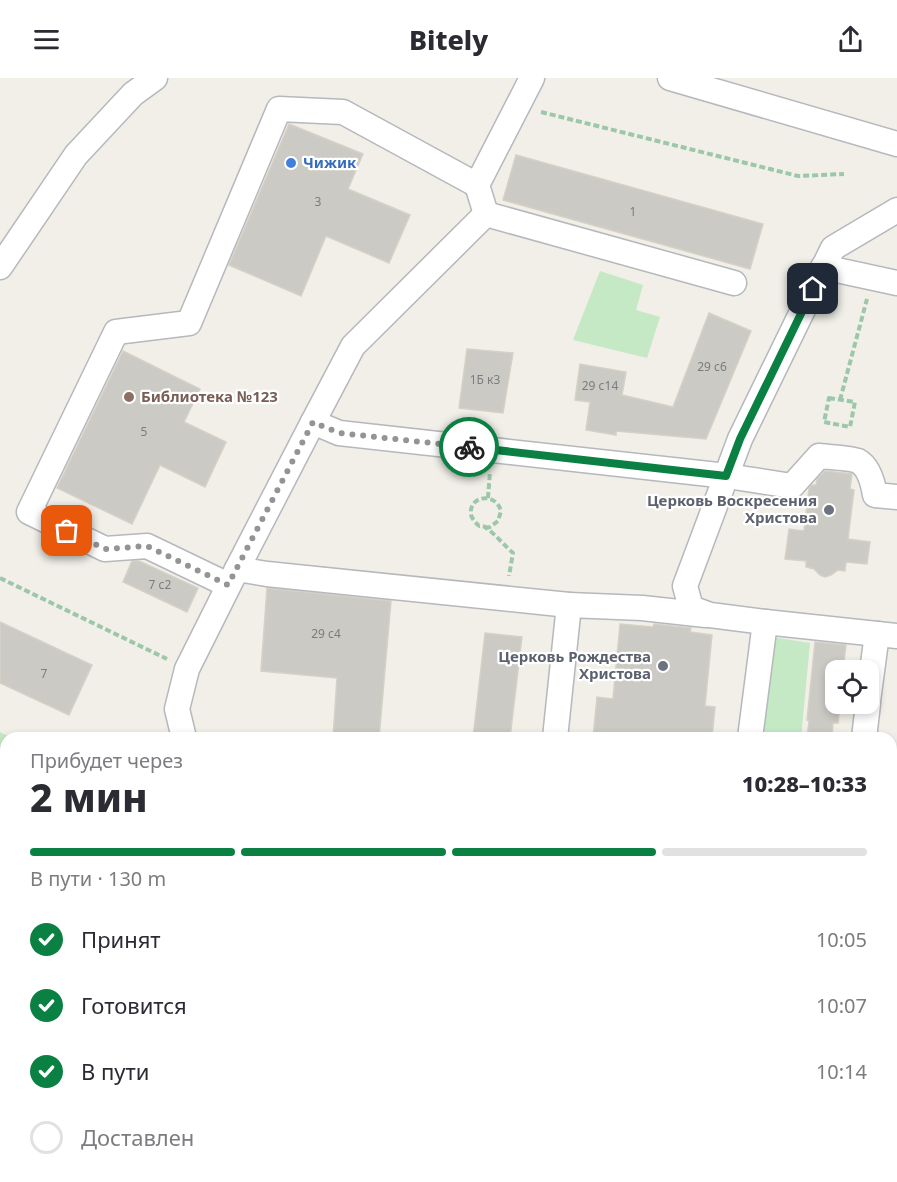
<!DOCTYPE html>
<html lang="ru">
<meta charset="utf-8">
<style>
body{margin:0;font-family:"Noto Sans",sans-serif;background:#f7f7f7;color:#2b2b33;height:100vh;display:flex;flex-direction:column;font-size:22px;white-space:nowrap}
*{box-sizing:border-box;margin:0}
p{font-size:20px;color:#7c7c81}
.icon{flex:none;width:33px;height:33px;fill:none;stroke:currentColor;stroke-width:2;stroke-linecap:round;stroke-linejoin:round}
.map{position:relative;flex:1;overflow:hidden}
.sheet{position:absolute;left:0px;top:654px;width:897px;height:450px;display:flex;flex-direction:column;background:#fff;border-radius:18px 18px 0 0;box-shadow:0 3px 9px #0003}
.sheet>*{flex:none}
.controls{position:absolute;left:825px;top:582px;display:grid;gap:12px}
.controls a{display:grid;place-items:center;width:54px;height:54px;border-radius:12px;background:#fff;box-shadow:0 3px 9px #0003;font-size:30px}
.pin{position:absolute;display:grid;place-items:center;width:51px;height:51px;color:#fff;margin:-26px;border-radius:12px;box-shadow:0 3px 9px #0006}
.courier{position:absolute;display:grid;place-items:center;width:60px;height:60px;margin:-30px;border:4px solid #0b8043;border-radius:50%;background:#fff;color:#222;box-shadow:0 2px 8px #0007}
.headline em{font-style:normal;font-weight:800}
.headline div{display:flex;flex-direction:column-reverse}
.headline{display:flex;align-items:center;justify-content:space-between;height:102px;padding:0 30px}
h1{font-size:39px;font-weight:800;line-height:45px}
.bar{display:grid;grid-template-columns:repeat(4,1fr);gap:9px 6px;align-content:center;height:72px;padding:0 30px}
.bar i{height:8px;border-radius:4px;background:#e1e1e2}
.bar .active{background:#0b8043}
.bar p{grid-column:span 4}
ol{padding:0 30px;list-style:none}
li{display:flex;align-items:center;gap:18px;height:66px}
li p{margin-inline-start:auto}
li .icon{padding:6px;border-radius:50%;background:#0b8043;color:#fff;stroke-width:4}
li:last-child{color:#7c7c81}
li i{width:33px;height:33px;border:3px solid #e1e1e2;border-radius:50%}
header{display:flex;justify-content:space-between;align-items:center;height:78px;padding:0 30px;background:#fff;font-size:27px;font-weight:800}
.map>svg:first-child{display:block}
</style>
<header><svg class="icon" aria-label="menu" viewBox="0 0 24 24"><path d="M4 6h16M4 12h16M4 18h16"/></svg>Bitely<svg class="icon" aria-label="share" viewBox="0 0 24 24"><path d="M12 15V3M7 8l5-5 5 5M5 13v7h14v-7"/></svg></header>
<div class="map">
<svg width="897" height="1104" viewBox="0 0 897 1104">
<rect width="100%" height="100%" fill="#f1efe8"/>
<!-- green -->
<g fill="#c5e8c5">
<path d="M600,193l43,14 -7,25 24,7 -13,41 -74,-18z"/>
<path d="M772,559l38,6 -9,95h-35c-7,-21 3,-77 6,-101z"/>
<path d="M0,654l12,6h-6v37l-6,-3z"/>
<path d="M891,868l6,1v43l-6,-7z"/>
<path d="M891,915l6,5v70l-6,-1z"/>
<path d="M583,1098h42l12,6h-40z"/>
<path d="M649,1098h129v6h-117z"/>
</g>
<!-- water -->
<path fill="#aadaff" d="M891,1028h6v76h-90v-6h84z"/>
<!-- building -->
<g fill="#cccac5" stroke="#d6d1c6" stroke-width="1.5">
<path d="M289,46l74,30 -15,35 62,26 -21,48 -63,-27 -25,60 -72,-31z"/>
<path d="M516,77l247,69 -13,45 -247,-69z"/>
<path d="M709,235l42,18 -45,108 -90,-8v4l-30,-5 4,-28 -15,-2 5,-36 46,8 -4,23 51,12z"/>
<path d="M467,271l46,4 -10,60 -44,-5z"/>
<path d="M123,273l77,38 -16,33 42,20 -21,45 -45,-22 -28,59 -75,-36z"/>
<path d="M825,393l27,3 -2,15 4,1 -6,49 22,3 -3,22 -21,-2 -1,9 -7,-1 -7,5 -6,2 -5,-2 -6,-6 -8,-2v-6l-21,-2 4,-30 15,2 5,-43 3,-3h4l1,-6z"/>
<path d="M132,483h7l59,27 -11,24 -64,-30z"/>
<path d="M267,510l124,13 -12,137h-46l4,-60 -76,-7z"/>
<path d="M0,544l92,43 -23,50 -69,-32z"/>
<path d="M620,546l33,3 1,-3 37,4 -1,4 22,3 -7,71 10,1 -3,31h-119l4,-41 16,2z"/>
<path d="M485,555l37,4 -12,101h-37z"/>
<path d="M815,564l31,3 -3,25h-7v34h4l-2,19h-5l-1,15h-25l2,-17 -2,-1z"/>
</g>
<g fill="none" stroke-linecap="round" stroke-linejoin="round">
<defs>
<g id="minor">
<path d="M532,0l-55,107 9,29 248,69"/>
<path d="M670,0l227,66"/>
<path d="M897,132l-64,38 -93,191 -55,147 6,22 19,7 55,7 132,14"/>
<path d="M0,189l76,-112 57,-61 22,-16"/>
<path d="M823,189l74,16"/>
<path d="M313,344l40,-76 133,-132"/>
<path d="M237,491l30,5 302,31"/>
<path d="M228,507l-81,-39 -42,3 -76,-37 87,-180 73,-9 90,-214 64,3 134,73"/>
<path d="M868,623l9,-67"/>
<path d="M184,660l-7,-29 10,-40 50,-100 76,-147 26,11 388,43 65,10 27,-30c8,1 32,2 39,5 11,6 15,22 17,34l22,2"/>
<path d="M555,660l14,-133 73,3 64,7"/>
<path d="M750,660l15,-116"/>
<path d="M864,660l4,-34"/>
<path d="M891,855l6,1"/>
<path d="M0,895l6,-1"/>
<path d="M0,985l6,2"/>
<path d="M0,1049l6,3"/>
<path d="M123,1098l15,6"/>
<path d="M180,1104l2,-6"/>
</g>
</defs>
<!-- minor casing -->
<use href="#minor" stroke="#b5b8bc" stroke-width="27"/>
<!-- path -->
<g stroke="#9cc7a9" stroke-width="4" stroke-dasharray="6 3" stroke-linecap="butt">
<path d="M541,34l257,64 46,-2"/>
<path d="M829,320l26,4 -5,25 -26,-5z"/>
<path d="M840,322l27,-101"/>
<path d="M488,420l2,-27"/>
<path d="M485,450l5,-1 8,-6 3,-10c-6,-20 -33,-15 -30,4 1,3 3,6 5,8 6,6 2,1 9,4 9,6 20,19 28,26l-4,23"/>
<path d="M0,500l167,81"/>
<path d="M0,766l6,-1"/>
<path d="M891,909l6,6"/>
<path d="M891,996l6,1"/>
<path d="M640,1098l12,6"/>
<path d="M783,1104v-6"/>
</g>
<!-- minor -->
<use href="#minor" stroke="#fff" stroke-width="24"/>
</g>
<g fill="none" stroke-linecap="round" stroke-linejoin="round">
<!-- done -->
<path stroke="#929495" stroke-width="6" stroke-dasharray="0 10.8" d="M67,453l38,18 42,-3 81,39 85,-163 26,11 130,14"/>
<!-- route -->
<path stroke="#0b8043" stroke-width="8" d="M469,369l257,29 14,-37 73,-150"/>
</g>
<!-- markers -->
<circle fill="#3f7fe0" stroke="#fff" stroke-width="2" cx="291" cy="85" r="6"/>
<circle fill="#8d6e63" stroke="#fff" stroke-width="2" cx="129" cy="319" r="6"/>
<g fill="#6b7280" stroke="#fff" stroke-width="2">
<circle cx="829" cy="432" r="6"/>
<circle cx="663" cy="588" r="6"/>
</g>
<g text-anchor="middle" stroke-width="4.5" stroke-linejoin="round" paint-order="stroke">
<!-- number labels -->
<g font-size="12" fill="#7a7d7f">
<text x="318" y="128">3</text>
<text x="633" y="138">1</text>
<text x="712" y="293">29 с6</text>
<text x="485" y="306">1Б к3</text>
<text x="600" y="312">29 с14</text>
<text x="144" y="358">5</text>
<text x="160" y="511">7 с2</text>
<text x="326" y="560">29 с4</text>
<text x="44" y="600">7</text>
</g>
<!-- shop labels -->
<g font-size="15" font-weight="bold" fill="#366cbe" stroke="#fff" text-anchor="start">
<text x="303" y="90">Чижик</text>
</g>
<!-- education labels -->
<g font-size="15" font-weight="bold" fill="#785e54" stroke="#fff" text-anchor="start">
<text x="141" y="324">Библиотека №123</text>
</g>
<!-- worship labels -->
<g font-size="15" font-weight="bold" fill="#5b616d" stroke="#fff" text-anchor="end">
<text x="817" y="428">Церковь Воскресения<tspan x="817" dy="17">Христова</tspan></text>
<text x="651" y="584">Церковь Рождества<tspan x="651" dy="17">Христова</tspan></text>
</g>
</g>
</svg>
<div class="controls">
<a><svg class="icon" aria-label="locate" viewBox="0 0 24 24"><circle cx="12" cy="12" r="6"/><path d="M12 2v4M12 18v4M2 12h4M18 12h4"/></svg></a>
</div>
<div class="pin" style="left:67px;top:453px;background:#ea580c"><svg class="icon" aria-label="bag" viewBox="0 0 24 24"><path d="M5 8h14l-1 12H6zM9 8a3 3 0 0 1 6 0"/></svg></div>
<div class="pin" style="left:813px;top:211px;background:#1f2937"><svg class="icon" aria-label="home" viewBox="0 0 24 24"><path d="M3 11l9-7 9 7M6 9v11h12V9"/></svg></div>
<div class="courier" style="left:469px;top:369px"><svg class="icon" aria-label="bike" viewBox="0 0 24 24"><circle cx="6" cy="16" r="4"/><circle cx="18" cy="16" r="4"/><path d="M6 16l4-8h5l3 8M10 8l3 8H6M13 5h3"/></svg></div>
<section class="sheet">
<div class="headline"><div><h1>2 мин</h1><p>Прибудет через</p></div><em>10:28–10:33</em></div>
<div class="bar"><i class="active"></i><i class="active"></i><i class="active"></i><i></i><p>В пути · 130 m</p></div>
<ol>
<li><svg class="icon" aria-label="check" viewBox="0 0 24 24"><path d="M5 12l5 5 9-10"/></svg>Принят<p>10:05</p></li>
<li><svg class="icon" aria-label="check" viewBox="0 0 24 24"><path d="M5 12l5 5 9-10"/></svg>Готовится<p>10:07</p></li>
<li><svg class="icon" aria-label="check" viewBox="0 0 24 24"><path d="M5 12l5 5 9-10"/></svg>В пути<p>10:14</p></li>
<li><i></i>Доставлен</li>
</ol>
</section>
</div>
